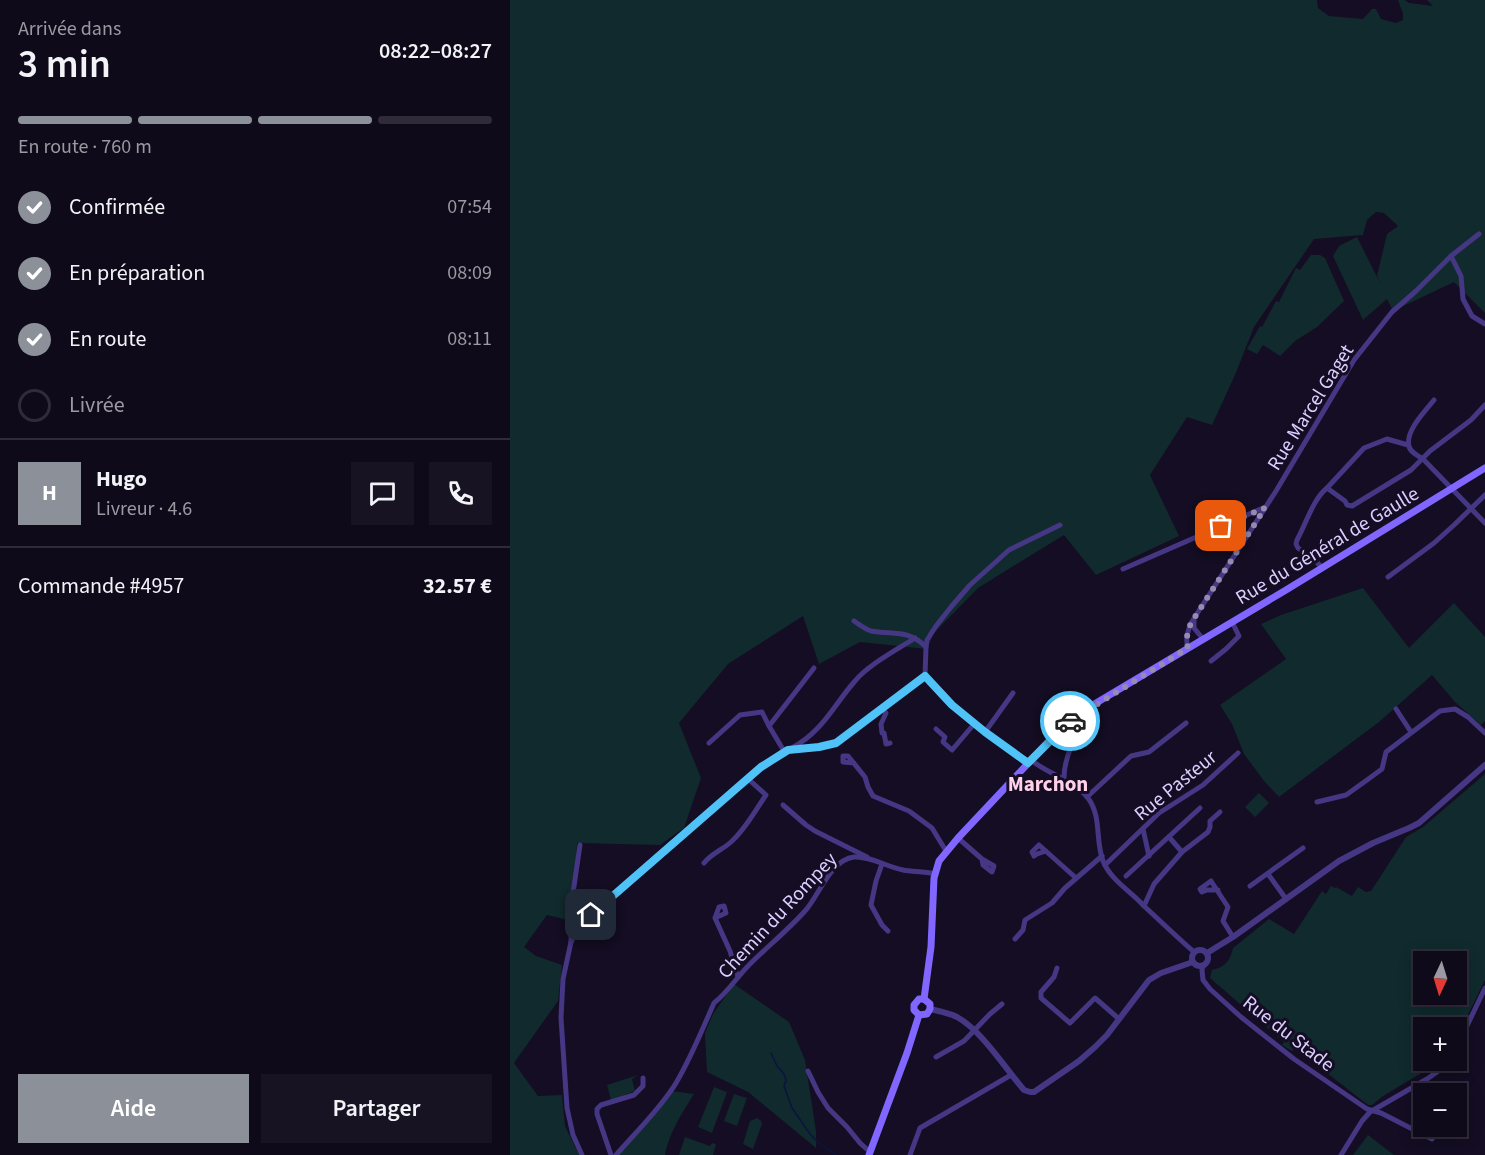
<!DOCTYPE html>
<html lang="fr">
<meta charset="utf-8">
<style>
body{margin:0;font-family:"Source Sans 3",sans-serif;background:#181323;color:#f1f3f6;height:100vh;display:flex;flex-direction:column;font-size:22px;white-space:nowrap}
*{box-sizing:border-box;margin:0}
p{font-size:20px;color:#9b9aa2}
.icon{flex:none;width:33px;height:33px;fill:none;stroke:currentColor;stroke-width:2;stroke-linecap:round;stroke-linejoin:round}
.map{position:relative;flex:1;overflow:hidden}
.side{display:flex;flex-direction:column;background:#0f0a1a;width:510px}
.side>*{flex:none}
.needle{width:39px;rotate:184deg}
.tools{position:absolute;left:903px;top:951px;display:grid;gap:12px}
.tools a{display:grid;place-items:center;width:54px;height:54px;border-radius:0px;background:#0f0a1a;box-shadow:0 3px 15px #0003,0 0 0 2px #2f2b39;font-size:30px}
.pin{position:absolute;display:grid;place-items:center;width:51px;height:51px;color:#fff;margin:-26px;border-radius:12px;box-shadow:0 3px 9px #0006}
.courier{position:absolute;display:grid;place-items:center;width:60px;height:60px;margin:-30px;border:4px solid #4fc3f7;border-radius:50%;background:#fff;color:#222;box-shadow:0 2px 8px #0007}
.headline em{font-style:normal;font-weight:600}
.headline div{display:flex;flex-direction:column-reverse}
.headline{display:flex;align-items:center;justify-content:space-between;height:102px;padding:0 18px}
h1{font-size:39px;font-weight:600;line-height:45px}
.bar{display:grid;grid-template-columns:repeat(4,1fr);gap:9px 6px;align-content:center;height:72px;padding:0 18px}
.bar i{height:8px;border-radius:4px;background:#2f2b39}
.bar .current{background:#8c9099}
.bar p{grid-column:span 4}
.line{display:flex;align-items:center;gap:15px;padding:0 18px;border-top:2px solid #2f2b39}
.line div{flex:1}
.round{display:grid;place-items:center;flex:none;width:63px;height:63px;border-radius:0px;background:#181323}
ol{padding:0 18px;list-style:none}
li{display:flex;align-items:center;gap:18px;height:66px}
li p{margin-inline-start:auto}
li .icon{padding:6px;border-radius:50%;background:#8c9099;color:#fff;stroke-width:4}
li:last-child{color:#9b9aa2}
li i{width:33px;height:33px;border:3px solid #2f2b39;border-radius:50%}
.cta{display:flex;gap:12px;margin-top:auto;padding:12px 18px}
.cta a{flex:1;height:69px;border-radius:0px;background:#8c9099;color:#fff;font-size:24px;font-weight:600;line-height:69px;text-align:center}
.cta a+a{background:#181323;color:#f1f3f6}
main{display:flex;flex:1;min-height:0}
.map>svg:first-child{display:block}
</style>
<main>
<section class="side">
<div class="headline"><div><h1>3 min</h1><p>Arrivée dans</p></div><em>08:22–08:27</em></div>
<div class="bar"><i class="current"></i><i class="current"></i><i class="current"></i><i></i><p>En route · 760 m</p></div>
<ol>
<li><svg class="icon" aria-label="check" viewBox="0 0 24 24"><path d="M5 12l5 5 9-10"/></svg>Confirmée<p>07:54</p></li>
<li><svg class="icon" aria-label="check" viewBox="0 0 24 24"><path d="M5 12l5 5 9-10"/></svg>En préparation<p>08:09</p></li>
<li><svg class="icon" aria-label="check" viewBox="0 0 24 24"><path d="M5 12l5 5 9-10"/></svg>En route<p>08:11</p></li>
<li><i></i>Livrée</li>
</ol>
<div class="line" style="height:108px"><b class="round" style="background:#8c9099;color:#fff">H</b><div><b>Hugo</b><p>Livreur · 4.6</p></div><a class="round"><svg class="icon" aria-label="chat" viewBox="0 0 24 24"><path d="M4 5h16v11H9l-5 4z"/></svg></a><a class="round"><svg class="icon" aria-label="phone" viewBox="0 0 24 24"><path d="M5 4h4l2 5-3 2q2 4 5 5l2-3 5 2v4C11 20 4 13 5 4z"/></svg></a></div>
<div class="line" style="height:78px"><div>Commande #4957</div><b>32.57 €</b></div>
<div class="cta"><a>Aide</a><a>Partager</a></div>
</section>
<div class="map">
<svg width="975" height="1155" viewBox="0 0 975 1155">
<rect width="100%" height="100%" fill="#140d23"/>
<!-- green -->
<g fill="#102a2d" fill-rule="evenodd">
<path d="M0,0h807l1,8 11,8 34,3 9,-10h4l5,10 15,4 7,-3v-6l-5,-14h7l4,3 24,3 -6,-6h58v313l-31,-31 -61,29 -6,-12 -24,21 -30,-64 6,-10 18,-9 24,48 -4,-9 10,-42 11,-8 -14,-13 -8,-1 -9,8 -4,15 -49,4 -60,88 -19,48 -23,50 -25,-8 -37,58 29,61 -83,39 -32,-40 -86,53 -44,45 -7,16 -67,-7 -41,22 -16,-48 -75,48 -49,59 22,55 -17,50 -24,17 -83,-2 -1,19 -8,58 -21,-5 -23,32 12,9 26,9 -4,36 -44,62 24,33 24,-1 3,31 14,29h-69z"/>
<path d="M801,255h9l5,3 19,43 -27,26 -22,14 -15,15 -17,-11 -6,9 -10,-5 13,-23 2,1 14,-26 3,1 17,-34 4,2z"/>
<path d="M853,588l46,60 45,-45 31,34v84l-4,4 -26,-23 -23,-27 -53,47 -100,75 -15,-16 -20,-27 -12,-30 -12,-19 66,-46 -25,-35 20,-9z"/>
<path d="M975,774v206l-28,57 -1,-9h-32v32l15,1 -4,4 -52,31 -11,9h-4l-73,-57 -3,3 -10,-6 2,-3 -74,-64 2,-8c13,-3 18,-9 21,-22l36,-29 25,15 28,-43 4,3 5,-8 4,2 1,-1 16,9 6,-9 8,5 5,-1 35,-54 17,-10zM914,962h32v32h-32z"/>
<path d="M749,793l10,10 -14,14 -10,-10z"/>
<path d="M224,984l55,38 16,38 11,71v17l-68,-56 -41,-20 -2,-39 8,-19z"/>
<path d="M128,1075l-6,4 3,12 -24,9 -4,-15z"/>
<path d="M204,1087l13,5 -15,41 -14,-6z"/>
<path d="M162,1091l22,3c-12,19 -25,39 -29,61h-48z"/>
<path d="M224,1094l13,4 -10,28 -13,-5z"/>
<path d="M247,1118l4,3 1,3 -9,25 -10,-5 7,-23z"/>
<path d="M858,1135l26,20h-41z"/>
<path d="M175,1137l25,9 2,-3 4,1 -3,11h-34z"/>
</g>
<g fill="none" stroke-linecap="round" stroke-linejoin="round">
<!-- stream -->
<path stroke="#081541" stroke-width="1.5" d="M261,1053l6,13 7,8 2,6 -2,6 8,22 18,26 9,9 17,12"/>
<!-- minor -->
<g stroke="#453783" stroke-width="5">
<path d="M941,256l10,20 2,23 9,17 13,8"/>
<path d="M924,400c-8,10 -29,31 -25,46 1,6 9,10 14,13l62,64"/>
<path d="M817,488l37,-40 23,-9 21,6"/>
<path d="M812,568l-7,-8 -17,-12 -2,-4 1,-4c9,-16 16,-41 30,-52l18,13 2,4 5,1 59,-36 19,-19 41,-31 14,-15"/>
<path d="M613,569l140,-61"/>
<path d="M878,577l46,-34 20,-18 31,-30"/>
<path d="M684,620v8l9,11"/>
<path d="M344,621c6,4 11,8 17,10 23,4 37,-2 55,16"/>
<path d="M678,648c-3,-9 0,-17 3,-25l85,-132 78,-131 38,-48 24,-21 35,-35 28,-22"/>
<path d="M701,661l15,-12 13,-13 -7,-14"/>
<path d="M415,676l1,-29 1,-7 9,-14 15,-19 19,-22 39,-35 51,-25"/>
<path d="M372,709l4,4 -5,11 1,9h2l2,11 4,-1"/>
<path d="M886,709l15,23"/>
<path d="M426,729l9,8 -2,5 9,8 23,-27"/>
<path d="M475,732l28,-39"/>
<path d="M199,743l31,-28 22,-3 7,14"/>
<path d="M282,748c31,-17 41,-42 63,-67 13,-16 43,-32 60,-43"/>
<path d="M274,751l-15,-25 45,-58"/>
<path d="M521,760c18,15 42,19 57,38 14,19 7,42 15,63 7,18 27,30 40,44 17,16 34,32 51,47"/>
<path d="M344,763l-11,-1v-6h5l17,21 3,10 5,9 36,15 23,17 14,23"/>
<path d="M554,778c0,-12 3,-22 8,-33 5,-11 11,-18 7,-31"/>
<path d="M577,797l44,-41 18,-4 37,-29"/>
<path d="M807,802l29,-7 21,-15 15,-11 4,-17 54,-41 15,-2 13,8 17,16"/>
<path d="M273,805l23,20 9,6 52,26"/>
<path d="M633,829l6,27"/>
<path d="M659,837l13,15"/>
<path d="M448,838l24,21 12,7 -2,6 -9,-7 -1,-6"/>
<path d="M70,845l-8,55 -1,42 -8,37 -2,39 6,90 6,27 9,20"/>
<path d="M536,851l-9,3 -3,2 -2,-4 7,-7 37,33"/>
<path d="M194,863c7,-9 18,-13 27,-21 14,-12 24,-31 35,-47l-19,-17"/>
<path d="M372,864l-6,17 -5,24 11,20 6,6"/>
<path d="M595,865l54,-52 44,-28 35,-32"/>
<path d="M758,874l18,25"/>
<path d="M616,876l74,-68"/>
<path d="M740,886l53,-38"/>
<path d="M708,890h-11l-5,2 -2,-3 11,-8 17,26 -5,14 10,16"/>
<path d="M634,906l10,-22 28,-32 26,-20 2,-5v-6l10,-9"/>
<path d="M205,918l11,-5 -2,-7 -5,1 -4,11 15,33 8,26"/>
<path d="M505,939l8,-9 2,-10 27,-17 13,-15 37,-32"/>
<path d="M61,942l7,-13 25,-25 158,-137 27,-17 31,-3 17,-4 89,-67 27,29 33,27 43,31"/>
<path d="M693,966l-1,4 1,10 7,9 31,28 53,42 73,50 14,4 51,26"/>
<path d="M547,968l-3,9 -13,15v6l29,25 25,-25 24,21"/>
<path d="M946,1049l29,-61"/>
<path d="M426,1057l28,-16 26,-27 12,-10"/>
<path d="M298,1071l10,21 10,16 19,19 13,16 10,9"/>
<path d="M101,1155l-14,-41v-5l4,-4 33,-10 9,-9v-8"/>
<path d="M106,1155c19,-22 45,-47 60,-72 15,-25 26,-53 38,-80 14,-11 23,-26 35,-38 18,-18 39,-35 56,-54 14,-15 25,-51 49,-54 17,-1 33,10 49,13 10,2 21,1 32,4"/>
<path d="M400,1155l10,-27 91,-53"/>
<path d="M831,1155l21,-34 8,-9 57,-33 10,-7 12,-12"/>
</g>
<!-- tertiary -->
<g stroke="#453783" stroke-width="6">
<circle cx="690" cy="958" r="8"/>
<path d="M697,953l26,-16 106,-76 34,-18 36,-15 10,-5 66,-58"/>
<path d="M420,1009c9,2 19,4 27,8 25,14 48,51 67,73l6,2h4l45,-31 16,-14 12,-12 42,-55 12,-7 32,-11"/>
</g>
<!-- secondary -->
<g stroke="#8166ff" stroke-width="7">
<path d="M414,999l7,-52 3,-69 5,-17 19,-23 108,-115 20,-14 200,-119 199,-122"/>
<path d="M409,1015l8,-1 3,-5v-5l-6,-5"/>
<path d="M409,1015l-5,-5v-5l5,-6h5"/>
<path d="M359,1155l38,-102 12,-38"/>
</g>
</g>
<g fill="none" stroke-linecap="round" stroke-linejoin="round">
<!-- done -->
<path stroke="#968bb2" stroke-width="6" stroke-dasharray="0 10.8" d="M560,721l118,-73c-3,-9 0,-17 3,-25l74,-115 -44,18"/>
<!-- route -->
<path stroke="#4fc3f7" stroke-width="8" d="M81,915l170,-148 27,-17 31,-3 17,-4 89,-67 27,29 33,27 43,31 42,-42"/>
</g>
<g text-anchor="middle" stroke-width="6" stroke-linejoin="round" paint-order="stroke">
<!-- street labels -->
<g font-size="20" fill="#dccfff" stroke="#140d23">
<text transform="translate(800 407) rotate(-58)" y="7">Rue Marcel Gaget</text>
<text transform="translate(817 545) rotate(-31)" y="7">Rue du Général de Gaulle</text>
<text transform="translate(665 785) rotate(-39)" y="7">Rue Pasteur</text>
<text transform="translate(267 915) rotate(-47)" y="7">Chemin du Rompey</text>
<text transform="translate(779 1033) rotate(38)" y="7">Rue du Stade</text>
</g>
<!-- neighbourhood labels -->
<g font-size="21" font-weight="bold" fill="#ffd1e8" stroke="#140d23">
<text x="538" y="791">Marchon</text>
</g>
</g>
</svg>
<div class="tools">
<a><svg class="needle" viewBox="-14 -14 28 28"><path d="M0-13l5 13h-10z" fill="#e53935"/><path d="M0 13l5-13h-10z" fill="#9b9aa2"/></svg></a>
<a>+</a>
<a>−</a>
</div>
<div class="pin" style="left:711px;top:526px;background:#ea580c"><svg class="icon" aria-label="bag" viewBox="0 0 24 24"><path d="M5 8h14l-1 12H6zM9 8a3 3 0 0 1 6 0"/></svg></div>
<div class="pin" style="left:81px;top:915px;background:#1f2937"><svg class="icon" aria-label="home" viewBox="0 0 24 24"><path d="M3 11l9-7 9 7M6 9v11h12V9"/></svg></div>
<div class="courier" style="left:560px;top:721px"><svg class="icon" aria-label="car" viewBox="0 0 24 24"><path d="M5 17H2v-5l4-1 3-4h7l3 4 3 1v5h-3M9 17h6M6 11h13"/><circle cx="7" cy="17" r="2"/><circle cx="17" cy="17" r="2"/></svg></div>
</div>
</main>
